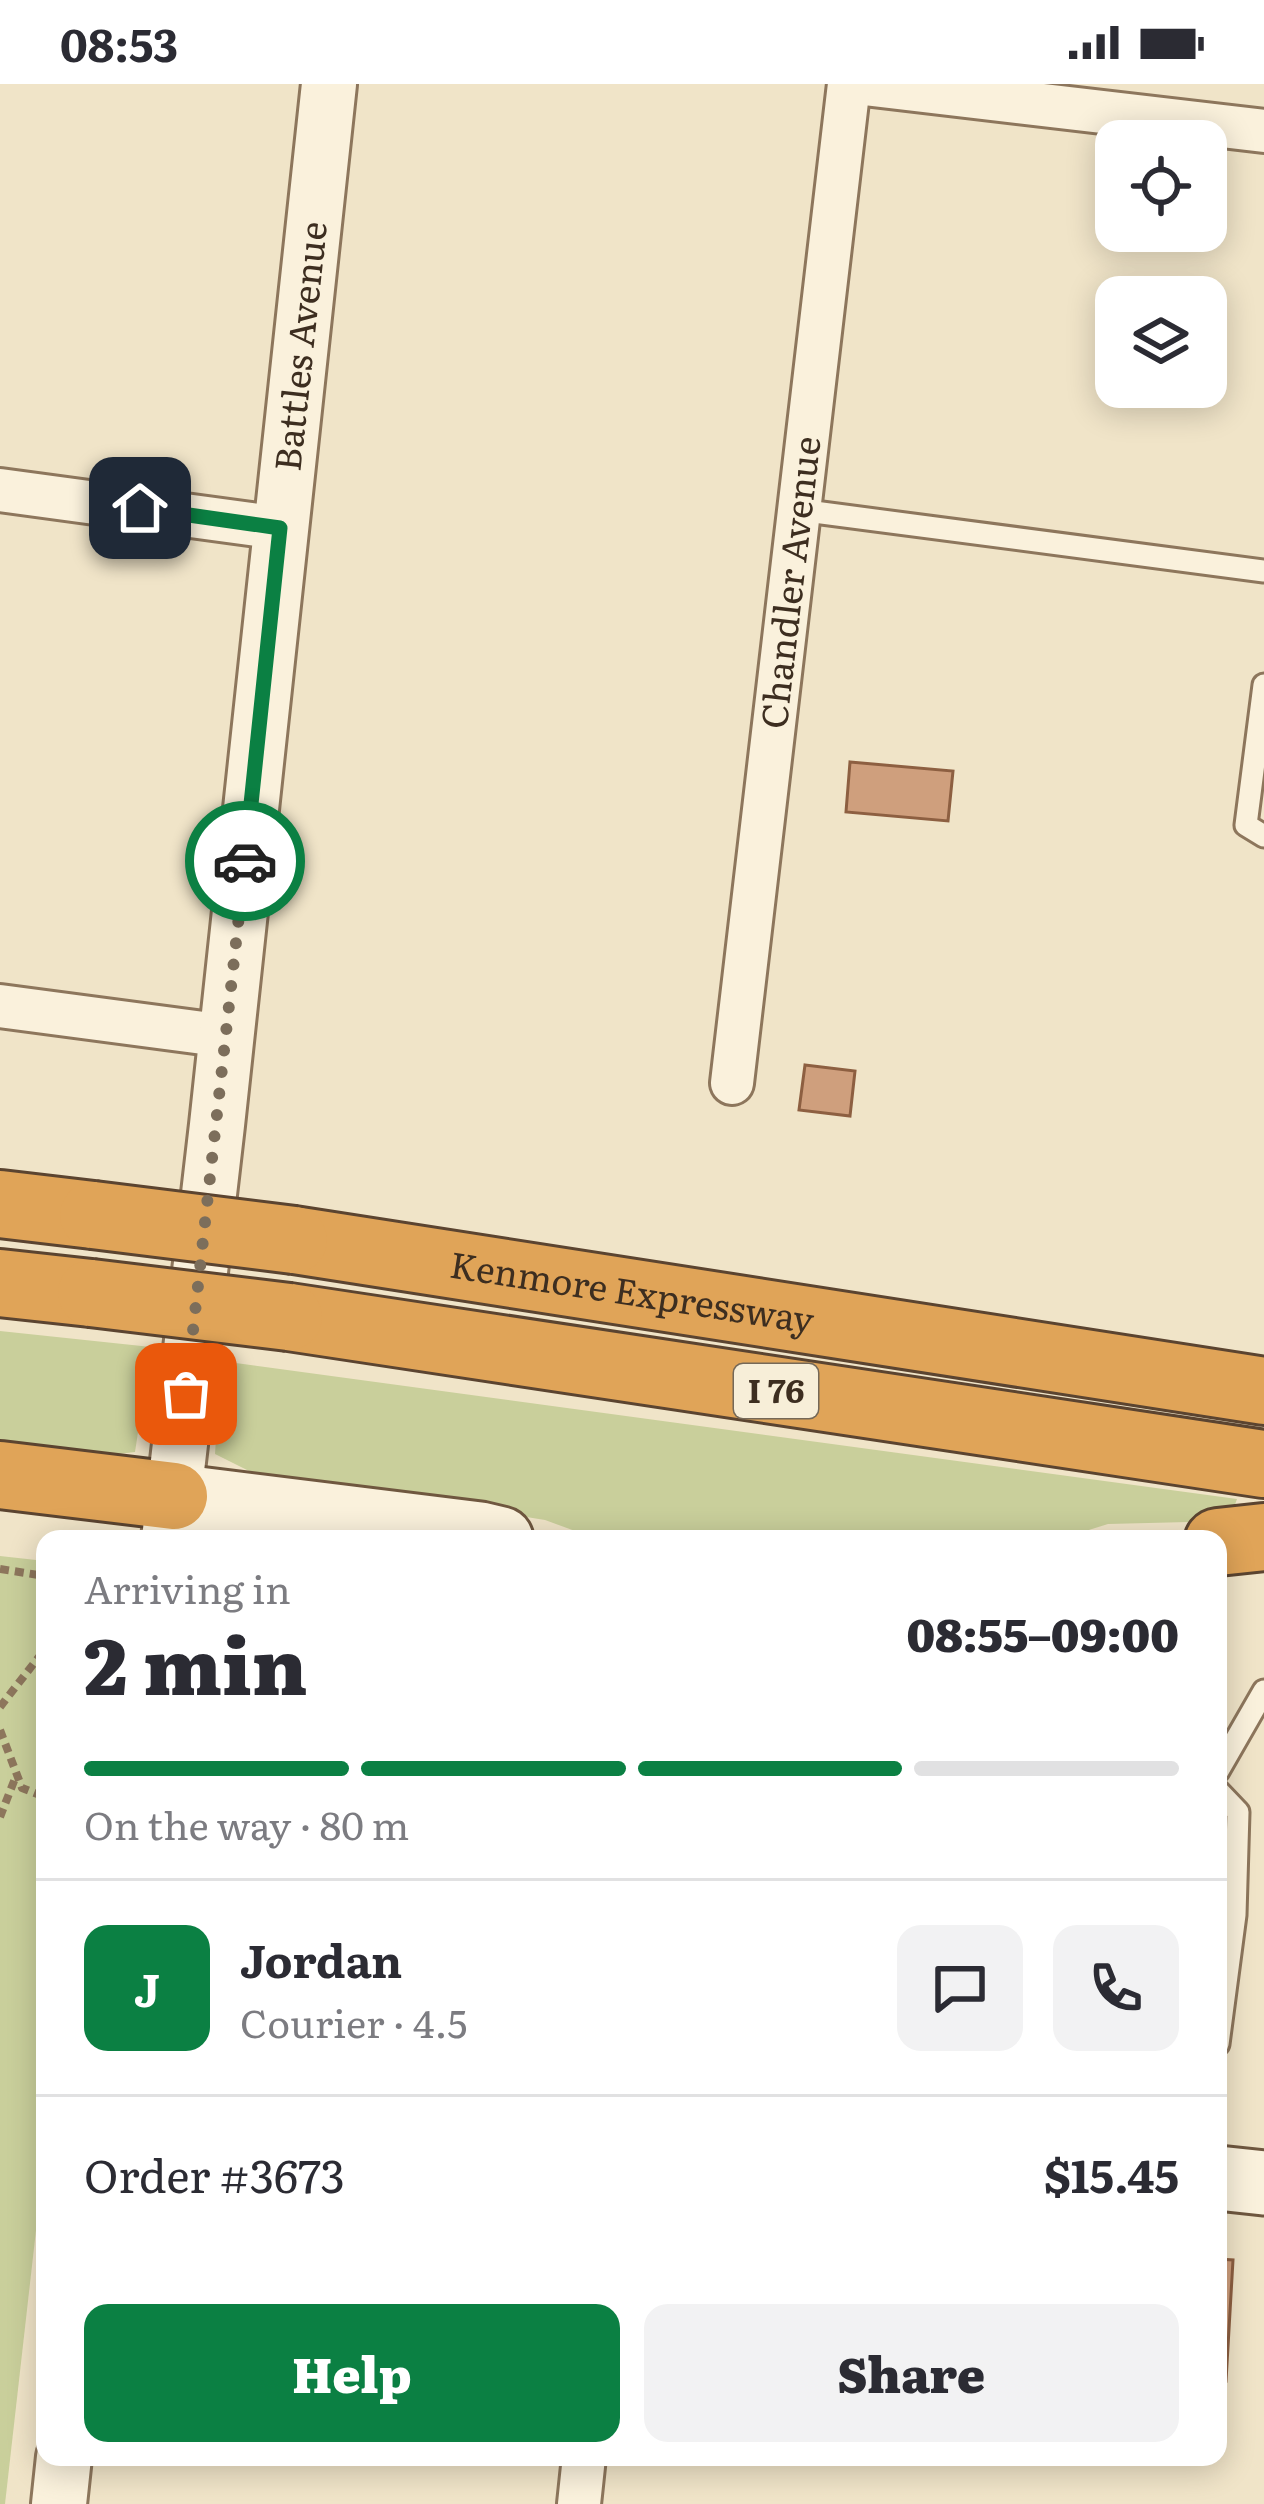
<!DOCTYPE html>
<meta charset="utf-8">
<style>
body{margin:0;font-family:Literata,serif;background:#f2f2f3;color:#2b2b33;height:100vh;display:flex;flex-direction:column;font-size:45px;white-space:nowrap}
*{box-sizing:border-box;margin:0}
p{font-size:39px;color:#7c7c81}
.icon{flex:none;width:66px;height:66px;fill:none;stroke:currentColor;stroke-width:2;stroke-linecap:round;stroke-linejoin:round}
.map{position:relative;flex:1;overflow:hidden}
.panel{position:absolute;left:36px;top:1446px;width:1191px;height:936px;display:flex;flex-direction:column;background:#fff;border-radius:24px;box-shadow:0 6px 30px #0003}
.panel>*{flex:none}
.buttons{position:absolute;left:1095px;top:36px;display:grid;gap:24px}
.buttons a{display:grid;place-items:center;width:132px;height:132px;border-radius:24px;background:#fff;box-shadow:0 6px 30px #0003;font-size:60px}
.pin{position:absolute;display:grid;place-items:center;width:102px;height:102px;color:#fff;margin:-51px;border-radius:24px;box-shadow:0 6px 18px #0006}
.courier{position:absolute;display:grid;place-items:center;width:120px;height:120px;margin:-60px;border:9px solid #0b8043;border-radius:50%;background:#fff;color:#222;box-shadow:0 3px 15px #0007}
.summary em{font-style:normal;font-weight:800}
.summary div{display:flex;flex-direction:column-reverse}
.summary{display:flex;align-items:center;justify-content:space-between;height:204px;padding:0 48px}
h1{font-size:78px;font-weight:800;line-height:90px}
.bar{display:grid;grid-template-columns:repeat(4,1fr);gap:18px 12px;align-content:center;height:144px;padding:0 48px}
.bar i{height:15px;border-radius:9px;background:#e1e1e2}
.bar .selected{background:#0b8043}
.bar p{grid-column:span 4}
.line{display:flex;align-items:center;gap:30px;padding:0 48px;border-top:3px solid #e1e1e2}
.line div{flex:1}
.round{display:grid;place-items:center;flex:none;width:126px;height:126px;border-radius:24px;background:#f2f2f3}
.primary-button{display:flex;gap:24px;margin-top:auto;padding:24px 48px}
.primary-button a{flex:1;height:138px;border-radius:24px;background:#0b8043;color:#fff;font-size:48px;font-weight:800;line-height:138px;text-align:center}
.primary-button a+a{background:#f2f2f3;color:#2b2b33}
.status{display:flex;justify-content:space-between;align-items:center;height:84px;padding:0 60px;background:#fff;direction:ltr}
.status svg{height:33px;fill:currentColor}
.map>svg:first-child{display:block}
</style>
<div class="status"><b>08:53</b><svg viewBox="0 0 49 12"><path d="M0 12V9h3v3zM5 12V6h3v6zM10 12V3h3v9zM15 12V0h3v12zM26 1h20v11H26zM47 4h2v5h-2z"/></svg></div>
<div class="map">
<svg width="1264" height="2420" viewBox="0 0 1264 2420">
<rect width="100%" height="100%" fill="#f0e4c8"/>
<!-- green -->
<g fill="#c9cf9b">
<path d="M0,1247l151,16 -16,105 -50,6 -85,-13z"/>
<path d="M221,1277l1016,138 -8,22 -121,3 -48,15h-463l-52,-19 -296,-49 -34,-17z"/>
<path d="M0,1472l45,5v590l-40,353h-5z"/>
</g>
<!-- building -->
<g fill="#cf9f7d" stroke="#8d5f41" stroke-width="3">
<path d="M850,678l103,9 -5,50 -102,-9z"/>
<path d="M805,981l50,6 -5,45 -51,-6z"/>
<path d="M1218,2175l15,1 -7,121 -8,-1z"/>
</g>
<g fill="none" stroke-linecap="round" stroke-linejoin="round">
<defs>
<g id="service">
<path d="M799,426l465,61"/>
<path d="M1264,601l-18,140 18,11"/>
<path d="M1218,1687l46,-80"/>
<path d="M1218,1707l20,21 -3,103 -17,129"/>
</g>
<g id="minor">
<path d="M864,0l400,47"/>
<path d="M0,406l280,38"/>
<path d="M0,922l226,30"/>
<path id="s1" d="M732,999l117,-999"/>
<path d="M579,2420l5,-47"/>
</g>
<g id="tertiary">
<path id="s2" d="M169,1455l48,-414 112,-1041"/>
<path d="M59,2420l5,-47"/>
</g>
<g id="secondary">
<path d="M174,1412l306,38 21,5"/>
<path d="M1218,2094l46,5"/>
</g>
<g id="motorway">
<path d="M0,1120l93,11"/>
<path id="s3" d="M294,1156l970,151"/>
<path d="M0,1199l91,10"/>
<path d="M289,1233l975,147"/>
<path d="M0,1391l174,21"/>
<path d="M1218,1458l46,-5"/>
</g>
</defs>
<!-- service casing -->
<use href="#service" stroke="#8d765c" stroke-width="27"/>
<!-- minor casing -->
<use href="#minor" stroke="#8d765c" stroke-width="48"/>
<!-- tertiary casing -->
<use href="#tertiary" stroke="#8d765c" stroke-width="60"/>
<!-- secondary casing -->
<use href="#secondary" stroke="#6f573f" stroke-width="69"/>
<!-- motorway casing -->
<use href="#motorway" stroke="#5b4430" stroke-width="72"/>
<!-- path -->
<g stroke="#8d765c" stroke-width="8" stroke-dasharray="9 6" stroke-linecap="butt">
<path d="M0,1485l45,7"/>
<path d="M0,1623l45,-58"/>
<path d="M0,1646l22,58 23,9"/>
<path d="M0,1733l16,-41"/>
</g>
<!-- service -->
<use href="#service" stroke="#faf1dc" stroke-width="21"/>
<!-- minor -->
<use href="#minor" stroke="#faf1dc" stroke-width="42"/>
<!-- tertiary -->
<use href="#tertiary" stroke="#faf1dc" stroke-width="54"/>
<!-- secondary -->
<use href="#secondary" stroke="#faf1dc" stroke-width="63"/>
<!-- motorway -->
<use href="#motorway" stroke="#e0a458" stroke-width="66"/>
<defs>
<g id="motorway-bridge">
<path d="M93,1131l201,25"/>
<path d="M91,1209l198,24"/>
</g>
</defs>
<!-- motorway-bridge casing -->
<use href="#motorway-bridge" stroke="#5b4430" stroke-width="72" stroke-linecap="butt"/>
<!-- motorway-bridge -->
<use href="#motorway-bridge" stroke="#e0a458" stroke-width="66"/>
</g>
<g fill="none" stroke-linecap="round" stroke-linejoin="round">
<!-- done -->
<path stroke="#7c6e5b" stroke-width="12" stroke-dasharray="0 21.6" d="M186,1310l59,-533"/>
<!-- route -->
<path stroke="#0b8043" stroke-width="15" d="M140,424l140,20 -35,333"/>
</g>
<g text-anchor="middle" stroke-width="9" stroke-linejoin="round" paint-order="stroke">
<!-- shield labels -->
<rect fill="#f7eed8" stroke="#756857" stroke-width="3" x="734" y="1280" width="84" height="54" rx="9"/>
<g font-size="33" font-weight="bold" fill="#3d2e20">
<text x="776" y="1319">I 76</text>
</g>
<!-- street labels -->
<g font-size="36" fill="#3d2e20" stroke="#f7eed8">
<text dy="13" stroke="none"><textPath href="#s2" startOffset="1200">Battles Avenue</textPath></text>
<text dy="13" stroke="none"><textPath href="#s1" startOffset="504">Chandler Avenue</textPath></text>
<text dy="13" stroke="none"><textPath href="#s3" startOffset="342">Kenmore Expressway</textPath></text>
</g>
</g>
</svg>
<div class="buttons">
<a><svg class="icon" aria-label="locate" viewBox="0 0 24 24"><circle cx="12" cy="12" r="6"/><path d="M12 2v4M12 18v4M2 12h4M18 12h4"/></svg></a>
<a><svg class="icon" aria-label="layers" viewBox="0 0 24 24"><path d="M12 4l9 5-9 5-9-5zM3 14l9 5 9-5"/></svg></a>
</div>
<div class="pin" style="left:186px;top:1310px;background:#ea580c"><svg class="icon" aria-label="bag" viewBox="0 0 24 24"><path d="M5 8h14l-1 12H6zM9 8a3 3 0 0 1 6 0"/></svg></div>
<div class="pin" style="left:140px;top:424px;background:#1f2937"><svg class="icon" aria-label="home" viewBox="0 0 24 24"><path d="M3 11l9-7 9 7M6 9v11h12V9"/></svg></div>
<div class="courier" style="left:245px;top:777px"><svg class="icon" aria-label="car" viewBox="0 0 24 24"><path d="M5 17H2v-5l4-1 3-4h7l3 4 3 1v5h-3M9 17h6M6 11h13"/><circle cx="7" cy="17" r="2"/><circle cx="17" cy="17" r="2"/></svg></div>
<section class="panel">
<div class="summary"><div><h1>2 min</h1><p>Arriving in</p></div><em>08:55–09:00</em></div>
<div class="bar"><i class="selected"></i><i class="selected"></i><i class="selected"></i><i></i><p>On the way · 80 m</p></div>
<div class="line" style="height:216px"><b class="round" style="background:#0b8043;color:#fff">J</b><div><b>Jordan</b><p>Courier · 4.5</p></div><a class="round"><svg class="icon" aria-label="chat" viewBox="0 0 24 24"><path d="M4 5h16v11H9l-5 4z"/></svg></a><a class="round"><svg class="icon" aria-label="phone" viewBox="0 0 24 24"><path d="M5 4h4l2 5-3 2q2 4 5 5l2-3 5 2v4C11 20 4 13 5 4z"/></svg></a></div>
<div class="line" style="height:156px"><div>Order #3673</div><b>$15.45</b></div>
<div class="primary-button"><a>Help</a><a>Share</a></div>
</section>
</div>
